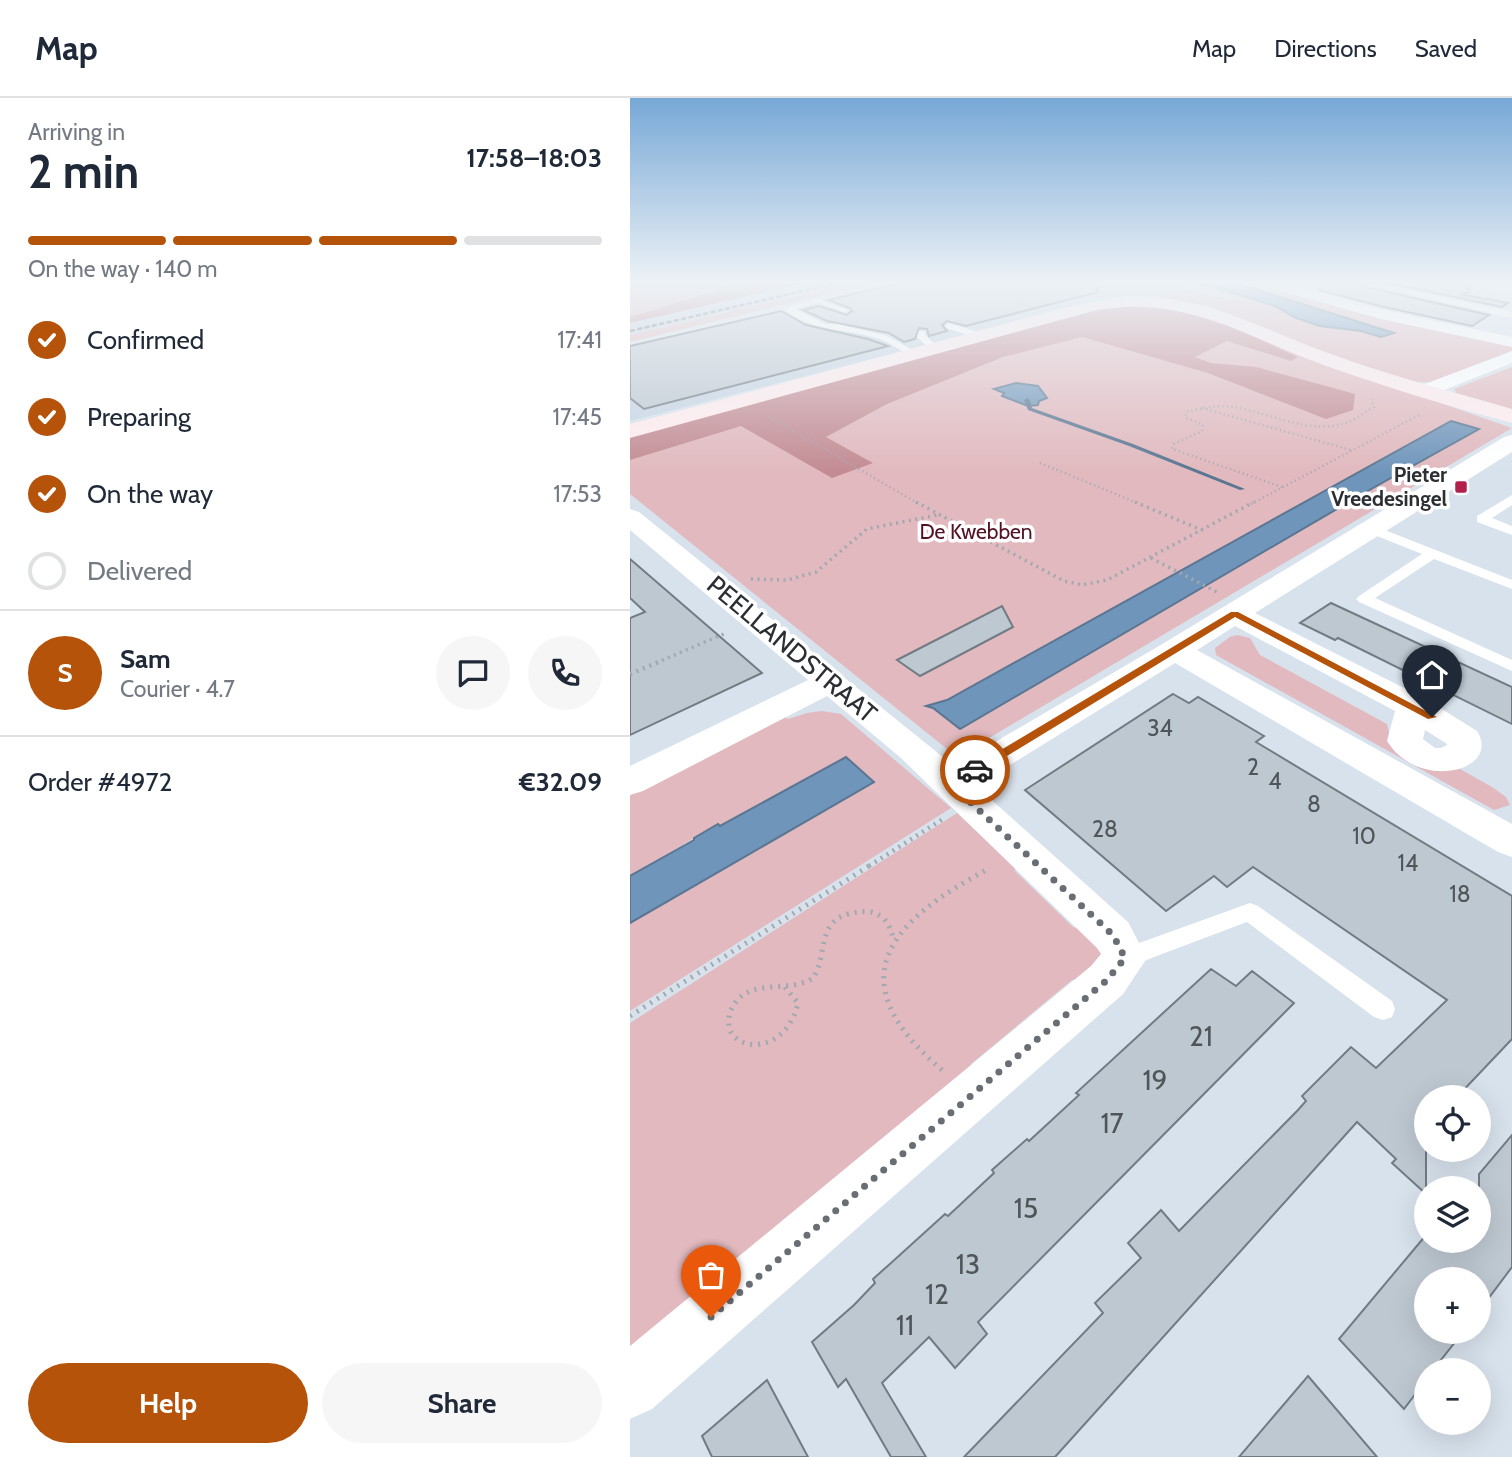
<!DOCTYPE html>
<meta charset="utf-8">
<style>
body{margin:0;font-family:Cabin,sans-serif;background:#f6f6f7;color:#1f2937;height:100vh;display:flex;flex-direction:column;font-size:26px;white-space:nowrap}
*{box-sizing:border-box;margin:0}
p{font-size:23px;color:#747a83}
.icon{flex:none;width:38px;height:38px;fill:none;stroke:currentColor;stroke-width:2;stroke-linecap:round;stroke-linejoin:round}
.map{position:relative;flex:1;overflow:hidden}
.panel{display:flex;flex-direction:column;background:#fff;width:630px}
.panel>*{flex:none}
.controls{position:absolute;left:784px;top:987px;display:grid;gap:14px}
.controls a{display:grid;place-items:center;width:77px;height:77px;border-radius:50%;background:#fff;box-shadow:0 7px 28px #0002;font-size:35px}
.pin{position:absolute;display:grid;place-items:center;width:60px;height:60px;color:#fff;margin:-72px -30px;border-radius:50% 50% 50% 0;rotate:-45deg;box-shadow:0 0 7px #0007}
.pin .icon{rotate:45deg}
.courier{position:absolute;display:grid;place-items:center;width:70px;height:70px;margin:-35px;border:5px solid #b45309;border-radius:50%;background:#fff;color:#222;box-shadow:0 2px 9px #0007}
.overview em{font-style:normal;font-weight:700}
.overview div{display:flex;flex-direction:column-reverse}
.overview{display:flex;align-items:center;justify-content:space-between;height:119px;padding:0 28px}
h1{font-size:46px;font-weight:700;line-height:52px}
.bar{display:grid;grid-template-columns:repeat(4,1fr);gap:10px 7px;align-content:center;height:84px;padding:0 28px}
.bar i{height:9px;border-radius:5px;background:#e0e1e3}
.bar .current{background:#b45309}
.bar p{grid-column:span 4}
.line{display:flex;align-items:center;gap:18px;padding:0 28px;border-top:2px solid #e0e1e3}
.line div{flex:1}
.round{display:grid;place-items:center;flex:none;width:74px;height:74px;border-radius:37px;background:#f6f6f7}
ol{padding:0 28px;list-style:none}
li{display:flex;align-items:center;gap:21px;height:77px}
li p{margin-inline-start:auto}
li .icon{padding:7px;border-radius:50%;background:#b45309;color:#fff;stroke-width:4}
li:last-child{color:#747a83}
li i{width:38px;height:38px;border:4px solid #e0e1e3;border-radius:50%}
.primary-button{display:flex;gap:14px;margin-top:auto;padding:14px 28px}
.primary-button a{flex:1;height:80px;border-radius:42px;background:#b45309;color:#fff;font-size:28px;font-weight:700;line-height:80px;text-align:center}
.primary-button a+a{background:#f6f6f7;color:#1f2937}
header{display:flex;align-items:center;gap:42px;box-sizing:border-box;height:98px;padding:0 35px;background:#fff;border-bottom:2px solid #e0e1e3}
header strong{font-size:33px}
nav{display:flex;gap:38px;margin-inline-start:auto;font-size:24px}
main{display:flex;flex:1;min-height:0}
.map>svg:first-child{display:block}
</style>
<header>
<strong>Map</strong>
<nav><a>Map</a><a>Directions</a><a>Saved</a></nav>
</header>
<main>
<section class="panel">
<div class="overview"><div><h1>2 min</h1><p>Arriving in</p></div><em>17:58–18:03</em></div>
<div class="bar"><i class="current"></i><i class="current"></i><i class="current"></i><i></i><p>On the way · 140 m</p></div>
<ol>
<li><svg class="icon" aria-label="check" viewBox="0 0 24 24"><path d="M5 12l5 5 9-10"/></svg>Confirmed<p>17:41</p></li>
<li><svg class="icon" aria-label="check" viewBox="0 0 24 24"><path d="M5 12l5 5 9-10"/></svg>Preparing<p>17:45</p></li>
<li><svg class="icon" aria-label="check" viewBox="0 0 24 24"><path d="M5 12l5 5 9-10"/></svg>On the way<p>17:53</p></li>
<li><i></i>Delivered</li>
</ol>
<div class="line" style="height:126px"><b class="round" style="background:#b45309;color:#fff">S</b><div><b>Sam</b><p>Courier · 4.7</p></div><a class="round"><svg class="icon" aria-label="chat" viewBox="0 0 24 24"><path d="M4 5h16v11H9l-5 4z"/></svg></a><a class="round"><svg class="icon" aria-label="phone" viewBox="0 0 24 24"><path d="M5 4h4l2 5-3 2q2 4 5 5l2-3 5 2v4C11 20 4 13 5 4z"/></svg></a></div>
<div class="line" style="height:91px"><div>Order #4972</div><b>€32.09</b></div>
<div class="primary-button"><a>Help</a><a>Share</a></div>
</section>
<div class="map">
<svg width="882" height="1359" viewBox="0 0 882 1359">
<rect width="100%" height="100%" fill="#d8e2ec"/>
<!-- built -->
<g fill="#c5d4e3">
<path d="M175,185h47l-222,52v-12z"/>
<path d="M268,185h257l31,5 -37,9 -53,4 -466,120v-75z"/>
</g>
<!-- green -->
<g fill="#e1b9be">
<path d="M0,185h111l-111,34z"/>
<path d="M222,185h21l-243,59v-7z"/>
<path d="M560,185h11c24,7 49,13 73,22 11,5 22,13 34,17 16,6 68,13 85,11l-129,-41 14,-4 234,56v7l-82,31h-14l-72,-21 -132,-54 -54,-10c19,-19 55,3 81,2z"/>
<path d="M470,211l118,10 54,25 240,84 -555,329 -327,-263v-61z"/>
<path d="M882,269v45l-59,-18 3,-2 -2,-3z"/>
<path d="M607,537l13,3 10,17 127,69 5,21 47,26 21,-2 32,18 14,10 4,8 -16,5 -278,-155 -1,-7 15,-11z"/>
<path d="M192,613l19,3 110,94 -321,203v-88l244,-141 -28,-25 -127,69 -1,-2 -88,52v-81l155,-78 3,2 19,-6z"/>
<path d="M327,715l50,47 8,-2v13l58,56 21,6 12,16 -11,27 -23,4 -101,84 -6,17 -335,285v-343z"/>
</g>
<!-- forest -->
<g fill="#c38b93">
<path d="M111,185h64l-175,40v-6z"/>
<path d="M518,206l65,14 85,39 -7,4 -64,-20 -32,16 16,6 45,4 99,27 -2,16 -27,9 -118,-46 -126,-36 -79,20 -116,47 -61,33 47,26 -41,15 -91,-52 -111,34v-25l468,-125z"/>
</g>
<!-- water -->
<g fill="#6f95ba" stroke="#5b7692" stroke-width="2">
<path d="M571,185h35l158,50 -13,4 -20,-6 -41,-5 -24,-8 -21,-12z"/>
<path d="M386,285l22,3 9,12 -8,3 -1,4 -10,1 -26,-10 2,-3 -10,-4z"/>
<path d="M821,323l28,8 -106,59 -413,241 -27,-21 -7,-2 21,-6z"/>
<path d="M216,659l28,25 -244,141v-47l64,-36v-2l24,-14 2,2z"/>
</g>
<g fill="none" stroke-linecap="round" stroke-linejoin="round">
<!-- stream -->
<path fill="#5b7692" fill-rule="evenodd" d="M397,300l3,2 2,8 101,36 112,45 -5,1 -111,-44 -101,-36 -4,-10z"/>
</g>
<!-- building -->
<g fill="#bec8d1" stroke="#727b83" stroke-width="2">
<path d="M270,185h196l2,9 -132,34 -19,-5 -5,4 5,6 -18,5 -2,-7 -8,-1 -4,11 -11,3 -15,-9 -62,-12 -24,-11 16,-4 28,9 5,-4 -2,-3 -22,-8z"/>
<path d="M690,185h39l2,3 128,29 -17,11 -88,-19 -65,-17z"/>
<path d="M758,185h80l2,9 -10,2 48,9 -6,4z"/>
<path d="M151,213l25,14 62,14 20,7 -244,63 -14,-11v-52z"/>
<path d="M0,461l132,114 -132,62v-117l15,-6 -15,-14z"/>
<path d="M701,505l181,84v37l-174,-86 -3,2 -35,-17z"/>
<path d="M372,508l11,21 -93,49 -23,-16z"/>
<path d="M543,596l16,9 9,-6 66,39 -8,6 256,154v143l-55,58h-31v97l-34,-31 4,-4 -39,-37 -302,335h-91l139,-144 -8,-10 46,-45 -13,-15 33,-33 18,21 119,-121 8,-9 -4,-5 49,-49 25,21 71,-68 -194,-133 -26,20 -13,-11 -48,35 -141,-121z"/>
<path d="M581,871l25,17 16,-15 42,32 -316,319 9,12 -32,34 -26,-31 -47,46 44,74h-35l-45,-78 -8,8 -26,-45 42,-37 21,-22 -2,-4 18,-16 54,-49 3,2 46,-43 -2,-3 35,-31 2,2 50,-46 -3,-2z"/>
<path d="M882,1037v132l-33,44v-32h-53v53h37l-30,38h-7v10l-22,29 -65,-70 87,-104v6h53v-67z"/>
<path d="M678,1278l69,81h-138z"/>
<path d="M137,1282l41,77h-96l-10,-21z"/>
</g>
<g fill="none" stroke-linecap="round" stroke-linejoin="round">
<!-- path-far3 -->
<g stroke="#a0a8b0" stroke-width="2.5" stroke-dasharray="1 3.5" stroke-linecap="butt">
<path d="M572,310l149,42"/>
<path d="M139,319l150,87"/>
<path d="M410,365l100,41"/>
<path d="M652,389l-110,-38 2,-5 28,-13 1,-6 -18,-8 1,-5c16,-4 31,-7 48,-5 38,6 78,30 117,14 8,-4 15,-10 23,-14l-3,-8"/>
<path d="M621,406l170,-90"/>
</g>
<!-- path-far2 -->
<g stroke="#a0a8b0" stroke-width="3.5" stroke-dasharray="2 4.5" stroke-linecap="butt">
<path d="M286,404l148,79 18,4 25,-5 147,-78"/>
<path d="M505,404l67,28"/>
<path d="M521,460l66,34"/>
<path d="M121,481l36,1 29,-8 51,-43 70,-14"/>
<path d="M26,565l70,-30"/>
</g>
<!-- path-far1 -->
<g stroke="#a0a8b0" stroke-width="4.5" stroke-dasharray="2 5" stroke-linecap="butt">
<path d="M0,576l31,-13"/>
<path d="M239,768l74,-47"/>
</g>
<!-- path -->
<g stroke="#a0a8b0" stroke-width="5" stroke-dasharray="2 6" stroke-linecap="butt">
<path d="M155,889l13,16c-5,23 -23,45 -50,41 -7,-2 -14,-6 -17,-12 -3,-7 -3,-15 0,-22 16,-35 56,-15 82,-32 15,-22 3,-55 35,-64 8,-2 15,-3 23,-2 15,4 19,14 23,28"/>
<path d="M0,918l242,-152"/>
<path d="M312,972c-107,-91 -52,-149 48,-202"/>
</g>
<!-- lane -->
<g fill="#fff" fill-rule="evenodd">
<path d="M732,185h14l136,29v6z"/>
<path d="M186,200l33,12 -4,3 -26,-10 -24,6 31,15h11l51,12 31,18 -8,2c-10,-5 -19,-12 -29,-16 -35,-13 -67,-6 -99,-31z"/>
<path d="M319,225l35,11 2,2 -5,3 -35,-11 -1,-2z"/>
<path d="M289,233h6v4l14,13 -2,2h-6l-14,-13z"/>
<path d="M882,397v10l-20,13 20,8v9l-35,-13v-6z"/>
<path d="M742,427l140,55v9l-78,-30 -59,39 137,62v11l-153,-69 -3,-3 3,-3 63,-42 -55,-22 -2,-3z"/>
<path d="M620,805l8,3 134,95 3,8 -3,8 -9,3 -9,-3 -127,-95 -122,46 -8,-3 -4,-7 4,-7z"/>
</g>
<!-- street -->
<g fill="#fff" fill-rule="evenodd">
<path d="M630,185h25l98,27 129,27v10l-131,-28 -118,-33z"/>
<path d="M849,185l33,2v10l-30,-9z"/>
<path d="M882,253v12l-78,31h-14l-3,-4 3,-4z"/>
<path d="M882,337v17l-257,161 169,85 53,33c25,39 -57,62 -90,10l8,-30 -160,-85 -38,24 315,174v33l-14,-5 -323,-189 -199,123 152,136 19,36 -24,36 -471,415 -22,10v-73l461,-380 10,-12 -4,-6 -196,-190 -74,-62 -184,95 -13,4v-29l178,-86 -178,-150v-21l9,3 315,254 210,-123 340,-206zM795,632l22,14v1l-6,3h-6l-12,-9z"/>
</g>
<!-- secondary -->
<path fill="#ffecee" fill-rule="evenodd" d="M493,198c80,-3 146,37 219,62 56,20 113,34 170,51v14c-61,-16 -123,-35 -183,-56 -84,-30 -150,-77 -244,-54l-455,125v-14l434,-116z"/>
<!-- rail -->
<path stroke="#696f75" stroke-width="2.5" stroke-dasharray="5 2.5" stroke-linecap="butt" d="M0,233l208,-48"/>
</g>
<!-- sky -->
<linearGradient id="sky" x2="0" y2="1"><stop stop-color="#77a8d6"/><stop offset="0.49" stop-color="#edf2f6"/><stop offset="1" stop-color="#edf2f6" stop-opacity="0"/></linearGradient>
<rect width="882" height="375" fill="url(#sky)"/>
<!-- route -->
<path fill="#b45309" d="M601,514h7l199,105 -9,2 -193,-102 -256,156h-8v-5z"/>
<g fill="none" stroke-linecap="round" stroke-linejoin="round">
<!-- done -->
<path stroke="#686e74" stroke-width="7" stroke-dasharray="0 12.6" d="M81,1219l396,-337 18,-22 -12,-23 -162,-151 24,-14"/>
</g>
<!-- markers -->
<rect fill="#b2214e" stroke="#fff" stroke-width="2.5" x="824" y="382" width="14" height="14" rx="3.5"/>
<g text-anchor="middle" stroke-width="7" stroke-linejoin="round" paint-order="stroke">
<!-- far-poi labels -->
<g font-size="21" font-weight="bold" fill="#2b2f33" stroke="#fff" text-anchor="end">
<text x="817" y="384">Pieter<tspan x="817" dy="24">Vreedesingel</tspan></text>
</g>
<!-- far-park labels -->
<g font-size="21" fill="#551124" stroke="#fff">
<text x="346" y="441">De Kwebben</text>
</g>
<!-- number labels -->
<g font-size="23" fill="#50555a">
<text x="530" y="638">34</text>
<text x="623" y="677">2</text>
<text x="645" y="691">4</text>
<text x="684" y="714">8</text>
<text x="475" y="739">28</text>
<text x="734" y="746">10</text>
<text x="778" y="773">14</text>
<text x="830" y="804">18</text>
</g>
<!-- street labels -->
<g font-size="26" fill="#2b2f33" stroke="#fff">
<text transform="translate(162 551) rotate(40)" y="9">PEELLANDSTRAAT</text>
</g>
<!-- near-number labels -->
<g font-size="28" fill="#50555a">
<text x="571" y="948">21</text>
<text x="525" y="992">19</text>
<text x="482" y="1035">17</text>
<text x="396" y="1120">15</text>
<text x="338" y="1176">13</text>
<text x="307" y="1206">12</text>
<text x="275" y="1237">11</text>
</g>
</g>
</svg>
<div class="controls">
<a><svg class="icon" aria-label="locate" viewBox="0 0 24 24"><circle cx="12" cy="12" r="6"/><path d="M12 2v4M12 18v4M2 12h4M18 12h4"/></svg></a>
<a><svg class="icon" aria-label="layers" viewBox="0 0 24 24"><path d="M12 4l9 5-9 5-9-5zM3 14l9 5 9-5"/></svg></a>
<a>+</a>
<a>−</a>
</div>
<div class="pin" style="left:81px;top:1219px;background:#ea580c"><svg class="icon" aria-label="bag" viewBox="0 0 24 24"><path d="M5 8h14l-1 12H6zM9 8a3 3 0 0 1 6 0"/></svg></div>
<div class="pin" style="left:802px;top:619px;background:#1f2937"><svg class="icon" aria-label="home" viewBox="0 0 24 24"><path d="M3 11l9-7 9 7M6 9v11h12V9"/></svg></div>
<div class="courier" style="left:345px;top:672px"><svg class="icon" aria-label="car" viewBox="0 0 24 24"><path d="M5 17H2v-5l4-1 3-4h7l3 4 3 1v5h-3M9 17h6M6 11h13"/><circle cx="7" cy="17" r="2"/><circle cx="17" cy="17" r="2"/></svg></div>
</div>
</main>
